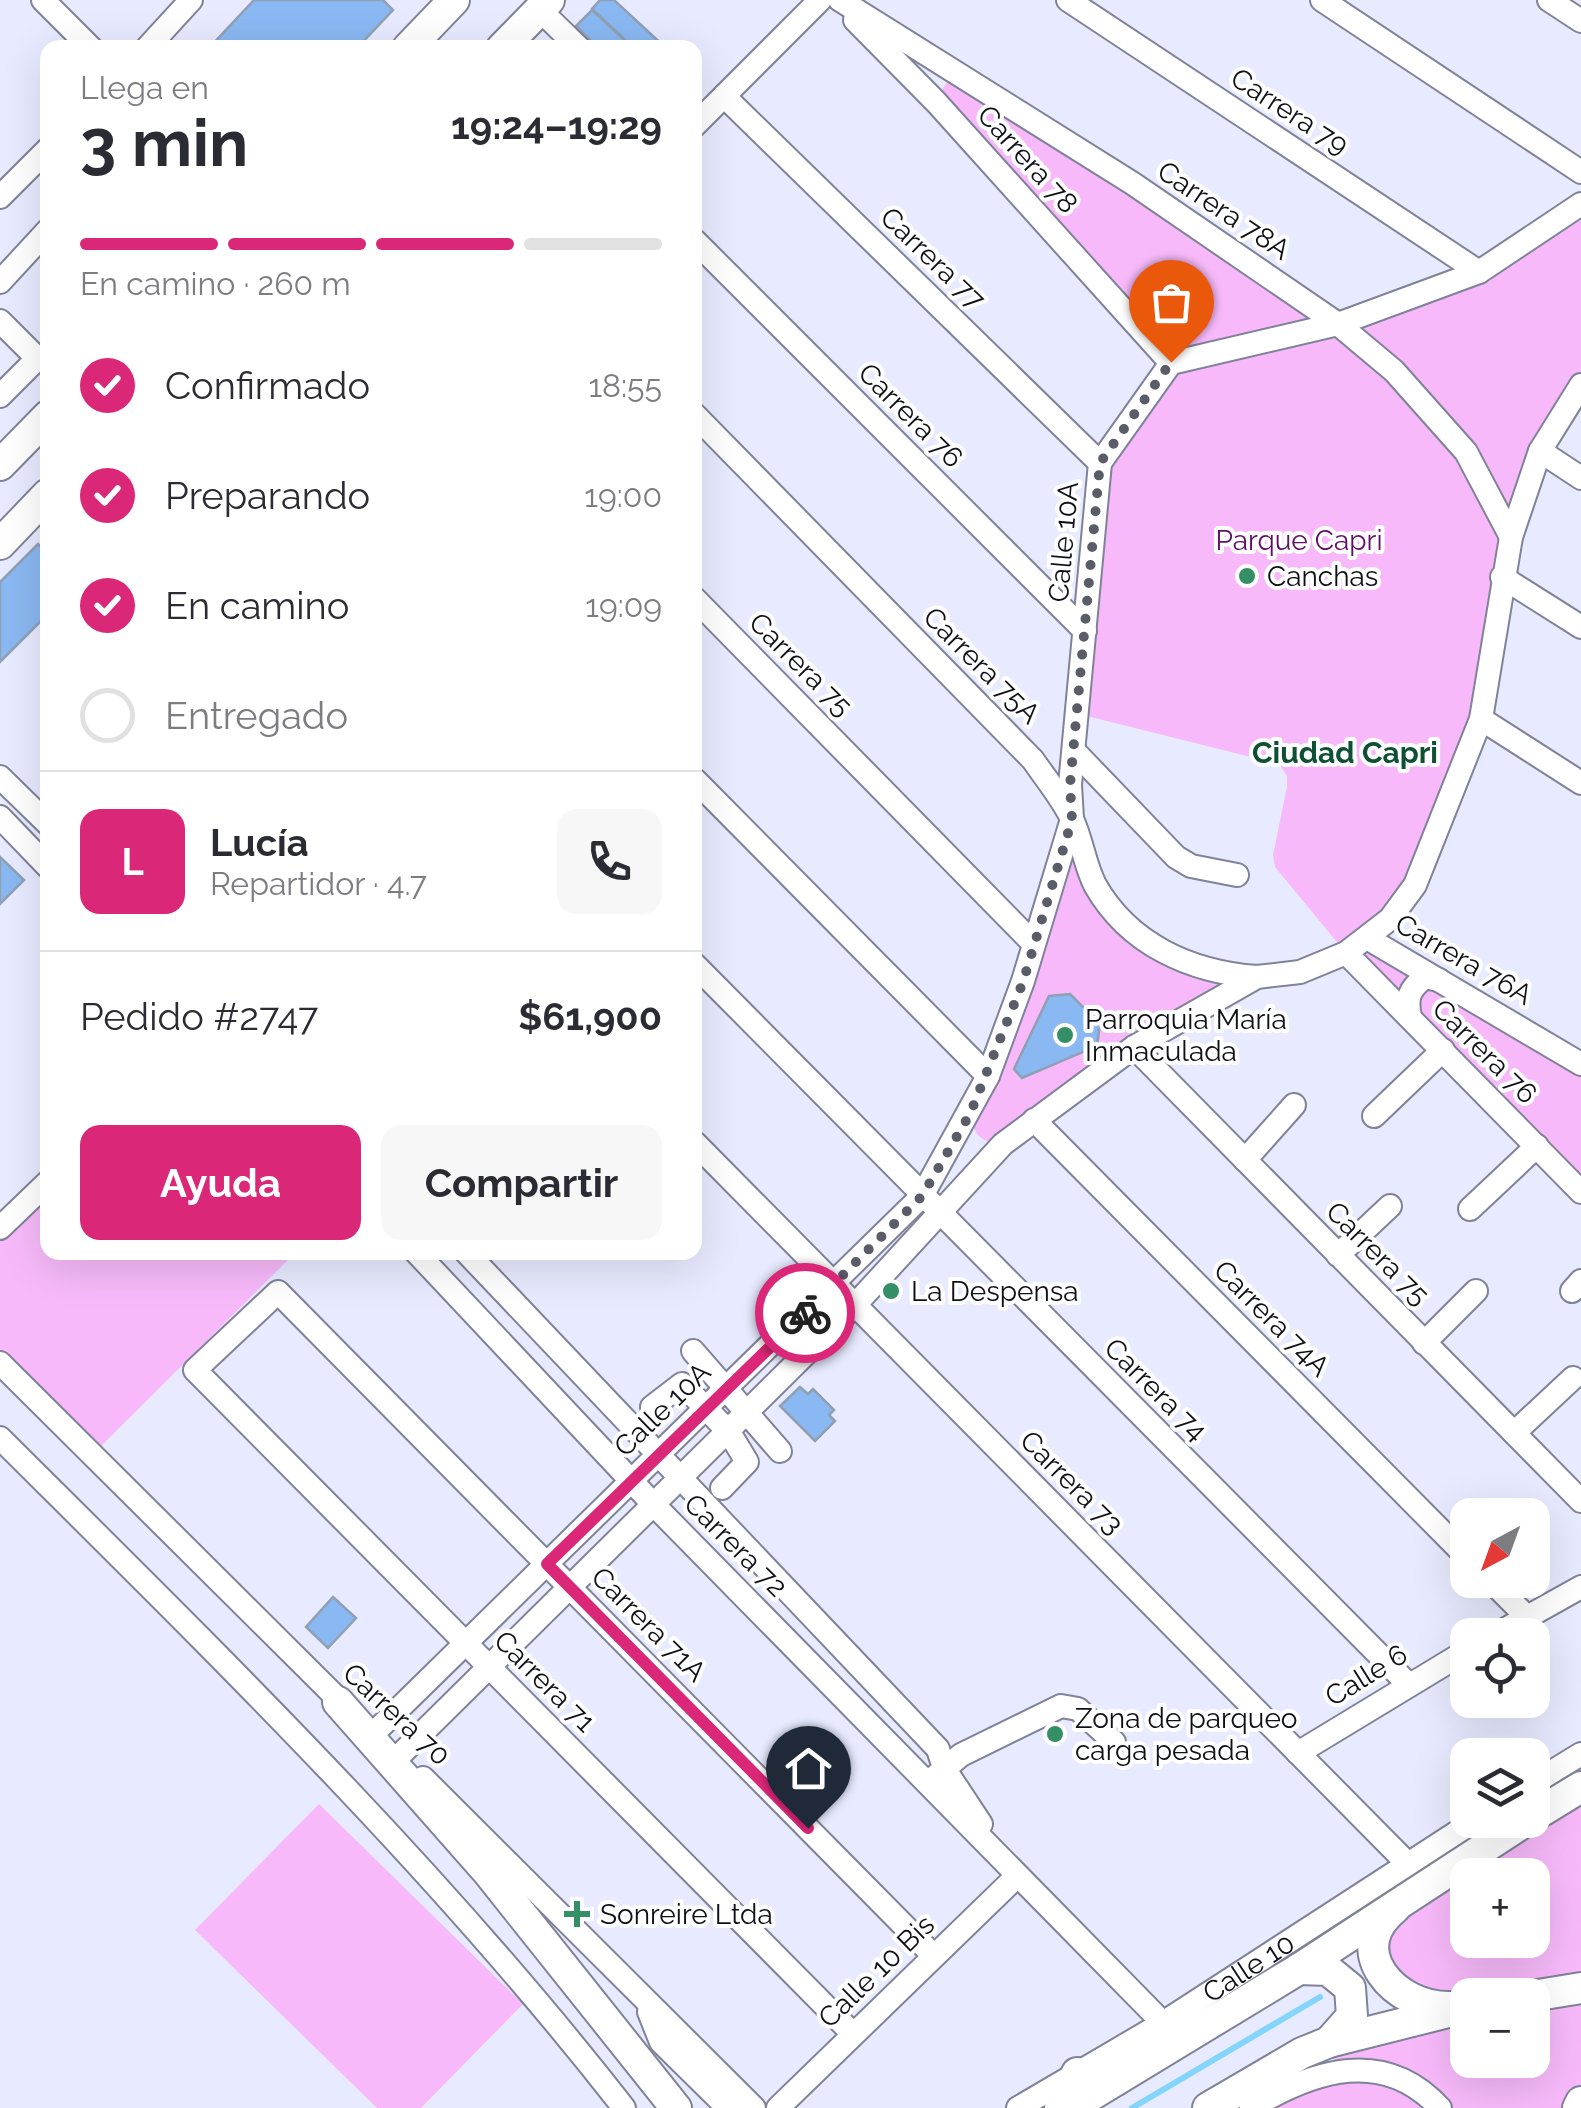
<!DOCTYPE html>
<html lang="es">
<meta charset="utf-8">
<style>
body{margin:0;font-family:Raleway,sans-serif;background:#f7f7f7;color:#2b2b33;height:100vh;display:flex;flex-direction:column;font-size:38px;white-space:nowrap}
*{box-sizing:border-box;margin:0}
p{font-size:32px;color:#7c7c81}
.icon{flex:none;width:55px;height:55px;fill:none;stroke:currentColor;stroke-width:2;stroke-linecap:round;stroke-linejoin:round}
.map{position:relative;flex:1;overflow:hidden}
.details{position:absolute;left:40px;top:40px;width:662px;height:1220px;display:flex;flex-direction:column;background:#fff;border-radius:20px;box-shadow:0 10px 40px #0002}
.details>*{flex:none}
.needle{width:65px;rotate:221deg}
.buttons{position:absolute;left:1450px;top:1498px;display:grid;gap:20px}
.buttons a{display:grid;place-items:center;width:100px;height:100px;border-radius:20px;background:#fff;box-shadow:0 10px 40px #0002;font-size:50px}
.pin{position:absolute;display:grid;place-items:center;width:85px;height:85px;color:#fff;margin:-102px -42px;border-radius:50% 50% 50% 0;rotate:-45deg;box-shadow:0 0 10px #0007}
.pin .icon{rotate:45deg}
.courier{position:absolute;display:grid;place-items:center;width:100px;height:100px;margin:-50px;border:8px solid #db2777;border-radius:50%;background:#fff;color:#222;box-shadow:0 2px 12px #0007}
.head em{font-style:normal;font-weight:700}
.head div{display:flex;flex-direction:column-reverse}
.head{display:flex;align-items:center;justify-content:space-between;height:170px;padding:0 40px}
h1{font-size:65px;font-weight:700;line-height:75px}
.bar{display:grid;grid-template-columns:repeat(4,1fr);gap:15px 10px;align-content:center;height:120px;padding:0 40px}
.bar i{height:12px;border-radius:8px;background:#e1e1e2}
.bar .active{background:#db2777}
.bar p{grid-column:span 4}
.line{display:flex;align-items:center;gap:25px;padding:0 40px;border-top:2px solid #e1e1e2}
.line div{flex:1}
.round{display:grid;place-items:center;flex:none;width:105px;height:105px;border-radius:20px;background:#f7f7f7}
ol{padding:0 40px;list-style:none}
li{display:flex;align-items:center;gap:30px;height:110px}
li p{margin-inline-start:auto}
li .icon{padding:10px;border-radius:50%;background:#db2777;color:#fff;stroke-width:4}
li:last-child{color:#7c7c81}
li i{width:55px;height:55px;border:5px solid #e1e1e2;border-radius:50%}
.button{display:flex;gap:20px;margin-top:auto;padding:20px 40px}
.button a{flex:1;height:115px;border-radius:20px;background:#db2777;color:#fff;font-size:40px;font-weight:700;line-height:115px;text-align:center}
.button a+a{background:#f7f7f7;color:#2b2b33}
.map>svg:first-child{display:block}
</style>
<div class="map">
<svg width="1581" height="2108" viewBox="0 0 1581 2108">
<rect width="100%" height="100%" fill="#e8ebff"/>
<!-- green -->
<g fill="#f7b9fa" fill-rule="evenodd">
<path d="M948,81l390,243 141,-52 102,-68v181l-41,66 -59,268 -52,131 -61,88 213,126v128l-235,-239 -71,-86 -2,-12 14,-68v-11l-8,-12 -200,-50 21,-251 71,-101 -232,-268z"/>
<path d="M1072,819l10,39 56,77 119,42 -261,167c-14,-3 -21,-10 -25,-22zM1100,1024l-3,22 -75,32 -8,-9z"/>
<path d="M47,1182l1,70 247,1 -203,202 -92,-92v-135z"/>
<path d="M1581,1787v321h-330l86,-38 -8,-28 134,-34 -60,-10 -24,-69zM1468,1875h64v65h-64zM1468,1995h64v65h-64z"/>
<path d="M319,1804l204,200 -102,104h-44l-182,-178z"/>
</g>
<g fill="none" stroke-linecap="round" stroke-linejoin="round">
<!-- stream -->
<path stroke="#84d5fc" stroke-width="6" d="M1132,2108l188,-111"/>
</g>
<!-- building -->
<g fill="#8ab8f2" stroke="#90a0b3" stroke-width="2.5">
<path d="M254,0h129l10,10 -36,38h-148z"/>
<path d="M600,0h14l52,48h-32l-42,-39z"/>
<path d="M592,10l41,38h-35l-22,-22z"/>
<path d="M38,544l10,10v60l-48,48v-80z"/>
<path d="M0,857l24,23 -24,24z"/>
<path d="M1070,994l30,30 -3,22 -75,32 -8,-9 35,-73z"/>
<path d="M800,1387l8,7 5,-5 21,21 -5,5 6,6 -20,20 -35,-35z"/>
<path d="M333,1597l23,21 -28,30 -22,-21z"/>
</g>
<g fill="none" stroke-linecap="round" stroke-linejoin="round">
<defs>
<g id="minor">
<path d="M43,0l48,48"/>
<path d="M840,0l292,183 206,141 56,47 72,81 45,85"/>
<path d="M1068,0l411,272"/>
<path d="M1322,0l259,172"/>
<path d="M1549,0l32,21"/>
<path d="M540,10l39,38"/>
<path d="M855,20l81,82 235,261"/>
<path d="M147,48l44,-48"/>
<path d="M724,96l376,367"/>
<path d="M695,125l125,-125"/>
<path d="M0,197l48,-48"/>
<path d="M695,241l390,390"/>
<path d="M0,282l48,-52"/>
<path d="M0,321l33,33 1,8 -34,34"/>
<path d="M695,415l338,345c13,19 29,38 39,59 10,21 12,44 23,66 34,60 96,87 162,92"/>
<path d="M1540,451l41,27"/>
<path d="M1502,577l79,50"/>
<path d="M695,599l337,343"/>
<path d="M1481,719l100,64"/>
<path d="M1075,752l101,105 15,9 46,9"/>
<path d="M0,777l48,47"/>
<path d="M695,780l293,296"/>
<path d="M0,817l48,50"/>
<path d="M1367,938l214,126"/>
<path d="M1346,953l235,239"/>
<path d="M695,965l712,718"/>
<path d="M1410,1017c-4,-19 -1,-28 15,-40l14,3"/>
<path d="M1134,1047l447,454"/>
<path d="M1374,1116l69,-66"/>
<path d="M1034,1120l434,438"/>
<path d="M695,1143l712,720"/>
<path d="M1245,1160l49,-55"/>
<path d="M1470,1209l67,-63"/>
<path d="M0,1228l48,-46"/>
<path d="M416,1252l238,253 509,518"/>
<path d="M466,1252l472,497 6,19 37,56"/>
<path d="M1338,1255l52,-49"/>
<path d="M1572,1291l9,-10"/>
<path d="M1424,1343l52,-52"/>
<path d="M693,1351l87,100"/>
<path d="M0,1363l348,346"/>
<path d="M652,1407l30,-23 47,48 18,30 -25,26"/>
<path d="M1514,1433l59,-55"/>
<path d="M0,1438c216,215 436,429 624,670"/>
<path d="M1490,1580l37,37"/>
<path d="M1495,1635l86,-48"/>
<path d="M376,1731l546,-535 66,-120 35,-95 49,-162 -2,-34 30,-322 71,-100 167,-39 141,-52 102,-68"/>
<path d="M1298,1753l170,-103"/>
<path d="M400,1755l455,-450 148,-161 131,-97 123,-70 43,-5 46,-19 44,-34 25,-34 66,-166 30,-182 29,-86 41,-66"/>
<path d="M936,1776l25,-21 100,-49 17,3 36,33"/>
<path d="M423,1778l331,330"/>
<path d="M1532,1784l49,-30"/>
<path d="M649,2012l12,30 67,66"/>
<path d="M853,2034l-658,-664 83,-78 656,664"/>
<path d="M778,2108l238,-231"/>
<path id="s1" d="M1018,2108l145,-85 313,-203"/>
<path d="M1251,2108c63,-38 133,-61 189,0"/>
</g>
<g id="major">
<path d="M408,48l46,-48"/>
<path d="M502,48l47,-48"/>
<path d="M0,465l48,-49"/>
<path d="M0,544l48,-50"/>
<path d="M338,1702l149,169 189,237"/>
<path d="M1532,1817l49,-30"/>
<path d="M1395,1908c-52,42 -1,100 55,99"/>
<path d="M1299,1969l29,1 22,18 2,28 -23,26"/>
<path d="M1532,1996l49,-8"/>
<path d="M1060,2108l17,-35 39,7"/>
<path d="M1070,2108l229,-139 228,-149"/>
<path d="M1208,2108l94,-55 27,-11 139,-35"/>
<path d="M1578,2108l3,-6"/>
</g>
</defs>
<!-- minor casing -->
<use href="#minor" stroke="#7f8298" stroke-width="26"/>
<!-- major casing -->
<use href="#major" stroke="#7f8298" stroke-width="34"/>
<!-- minor -->
<use href="#minor" stroke="#fff" stroke-width="22"/>
<!-- major -->
<use href="#major" stroke="#fff" stroke-width="30"/>
</g>
<g fill="none" stroke-linecap="round" stroke-linejoin="round">
<!-- done -->
<path stroke="#5a5c68" stroke-width="10" stroke-dasharray="0 18" d="M805,1313l117,-117 48,-82 53,-132 49,-162 -2,-35 30,-322 71,-101"/>
<!-- route -->
<path stroke="#db2777" stroke-width="12" d="M805,1313l-258,251 261,264"/>
</g>
<!-- markers -->
<g fill="#348f66" stroke="#fff" stroke-width="4">
<circle cx="1247" cy="576" r="10"/>
<circle cx="1065" cy="1035" r="10"/>
<circle cx="891" cy="1291" r="10"/>
<circle cx="1055" cy="1734" r="10"/>
<path d="M572 1899h10v10h10v10h-10v10h-10v-10h-10v-10h10z"/>
</g>
<g text-anchor="middle" stroke-width="8" stroke-linejoin="round" paint-order="stroke">
<!-- street labels -->
<g font-size="28" fill="#0e0f17" stroke="#fff">
<text transform="translate(1290 111) rotate(33)" y="10">Carrera 79</text>
<text transform="translate(1028 159) rotate(48)" y="10">Carrera 78</text>
<text transform="translate(1224 210) rotate(34)" y="10">Carrera 78A</text>
<text transform="translate(933 258) rotate(44)" y="10">Carrera 77</text>
<text transform="translate(911 415) rotate(45)" y="10">Carrera 76</text>
<text transform="translate(1063 542) rotate(-85)" y="10">Calle 10A</text>
<text transform="translate(801 664) rotate(45)" y="10">Carrera 75</text>
<text transform="translate(982 665) rotate(45)" y="10">Carrera 75A</text>
<text transform="translate(1464 959) rotate(30)" y="10">Carrera 76A</text>
<text transform="translate(1485 1051) rotate(45)" y="10">Carrera 76</text>
<text transform="translate(1378 1253) rotate(45)" y="10">Carrera 75</text>
<text transform="translate(1272 1318) rotate(45)" y="10">Carrera 74A</text>
<text transform="translate(1156 1389) rotate(45)" y="10">Carrera 74</text>
<text transform="translate(662 1409) rotate(-44)" y="10">Calle 10A</text>
<text transform="translate(1072 1482) rotate(45)" y="10">Carrera 73</text>
<text transform="translate(736 1545) rotate(45)" y="10">Carrera 72</text>
<text transform="translate(649 1624) rotate(45)" y="10">Carrera 71A</text>
<text transform="translate(1366 1675) rotate(-32)" y="10">Calle 6</text>
<text transform="translate(545 1681) rotate(45)" y="10">Carrera 71</text>
<text transform="translate(397 1714) rotate(43)" y="10">Carrera 70</text>
<text dy="10" stroke="none"><textPath href="#s1" startOffset="270">Calle 10</textPath></text>
<text transform="translate(876 1971) rotate(-44)" y="10">Calle 10 Bis</text>
</g>
<!-- park labels -->
<g font-size="28" fill="#601067" stroke="#fff">
<text x="1299" y="550">Parque Capri</text>
</g>
<!-- poi labels -->
<g font-size="28" fill="#0e0f17" stroke="#fff" text-anchor="start">
<text x="1267" y="586">Canchas</text>
<text x="1085" y="1029">Parroquia María<tspan x="1085" dy="32">Inmaculada</tspan></text>
<text x="911" y="1301">La Despensa</text>
<text x="1075" y="1728">Zona de parqueo<tspan x="1075" dy="32">carga pesada</tspan></text>
<text x="600" y="1924">Sonreire Ltda</text>
</g>
<!-- neighbourhood labels -->
<g font-size="30" font-weight="bold" fill="#0d5034" stroke="#fff">
<text x="1345" y="763">Ciudad Capri</text>
</g>
</g>
</svg>
<div class="buttons">
<a><svg class="needle" viewBox="-14 -14 28 28"><path d="M0-13l5 13h-10z" fill="#e53935"/><path d="M0 13l5-13h-10z" fill="#7c7c81"/></svg></a>
<a><svg class="icon" aria-label="locate" viewBox="0 0 24 24"><circle cx="12" cy="12" r="6"/><path d="M12 2v4M12 18v4M2 12h4M18 12h4"/></svg></a>
<a><svg class="icon" aria-label="layers" viewBox="0 0 24 24"><path d="M12 4l9 5-9 5-9-5zM3 14l9 5 9-5"/></svg></a>
<a>+</a>
<a>−</a>
</div>
<div class="pin" style="left:1171px;top:362px;background:#ea580c"><svg class="icon" aria-label="bag" viewBox="0 0 24 24"><path d="M5 8h14l-1 12H6zM9 8a3 3 0 0 1 6 0"/></svg></div>
<div class="pin" style="left:808px;top:1828px;background:#1f2937"><svg class="icon" aria-label="home" viewBox="0 0 24 24"><path d="M3 11l9-7 9 7M6 9v11h12V9"/></svg></div>
<div class="courier" style="left:805px;top:1313px"><svg class="icon" aria-label="bike" viewBox="0 0 24 24"><circle cx="6" cy="16" r="4"/><circle cx="18" cy="16" r="4"/><path d="M6 16l4-8h5l3 8M10 8l3 8H6M13 5h3"/></svg></div>
<section class="details">
<div class="head"><div><h1>3 min</h1><p>Llega en</p></div><em>19:24–19:29</em></div>
<div class="bar"><i class="active"></i><i class="active"></i><i class="active"></i><i></i><p>En camino · 260 m</p></div>
<ol>
<li><svg class="icon" aria-label="check" viewBox="0 0 24 24"><path d="M5 12l5 5 9-10"/></svg>Confirmado<p>18:55</p></li>
<li><svg class="icon" aria-label="check" viewBox="0 0 24 24"><path d="M5 12l5 5 9-10"/></svg>Preparando<p>19:00</p></li>
<li><svg class="icon" aria-label="check" viewBox="0 0 24 24"><path d="M5 12l5 5 9-10"/></svg>En camino<p>19:09</p></li>
<li><i></i>Entregado</li>
</ol>
<div class="line" style="height:180px"><b class="round" style="background:#db2777;color:#fff">L</b><div><b>Lucía</b><p>Repartidor · 4.7</p></div><a class="round"><svg class="icon" aria-label="phone" viewBox="0 0 24 24"><path d="M5 4h4l2 5-3 2q2 4 5 5l2-3 5 2v4C11 20 4 13 5 4z"/></svg></a></div>
<div class="line" style="height:130px"><div>Pedido #2747</div><b>$61,900</b></div>
<div class="button"><a>Ayuda</a><a>Compartir</a></div>
</section>
</div>
